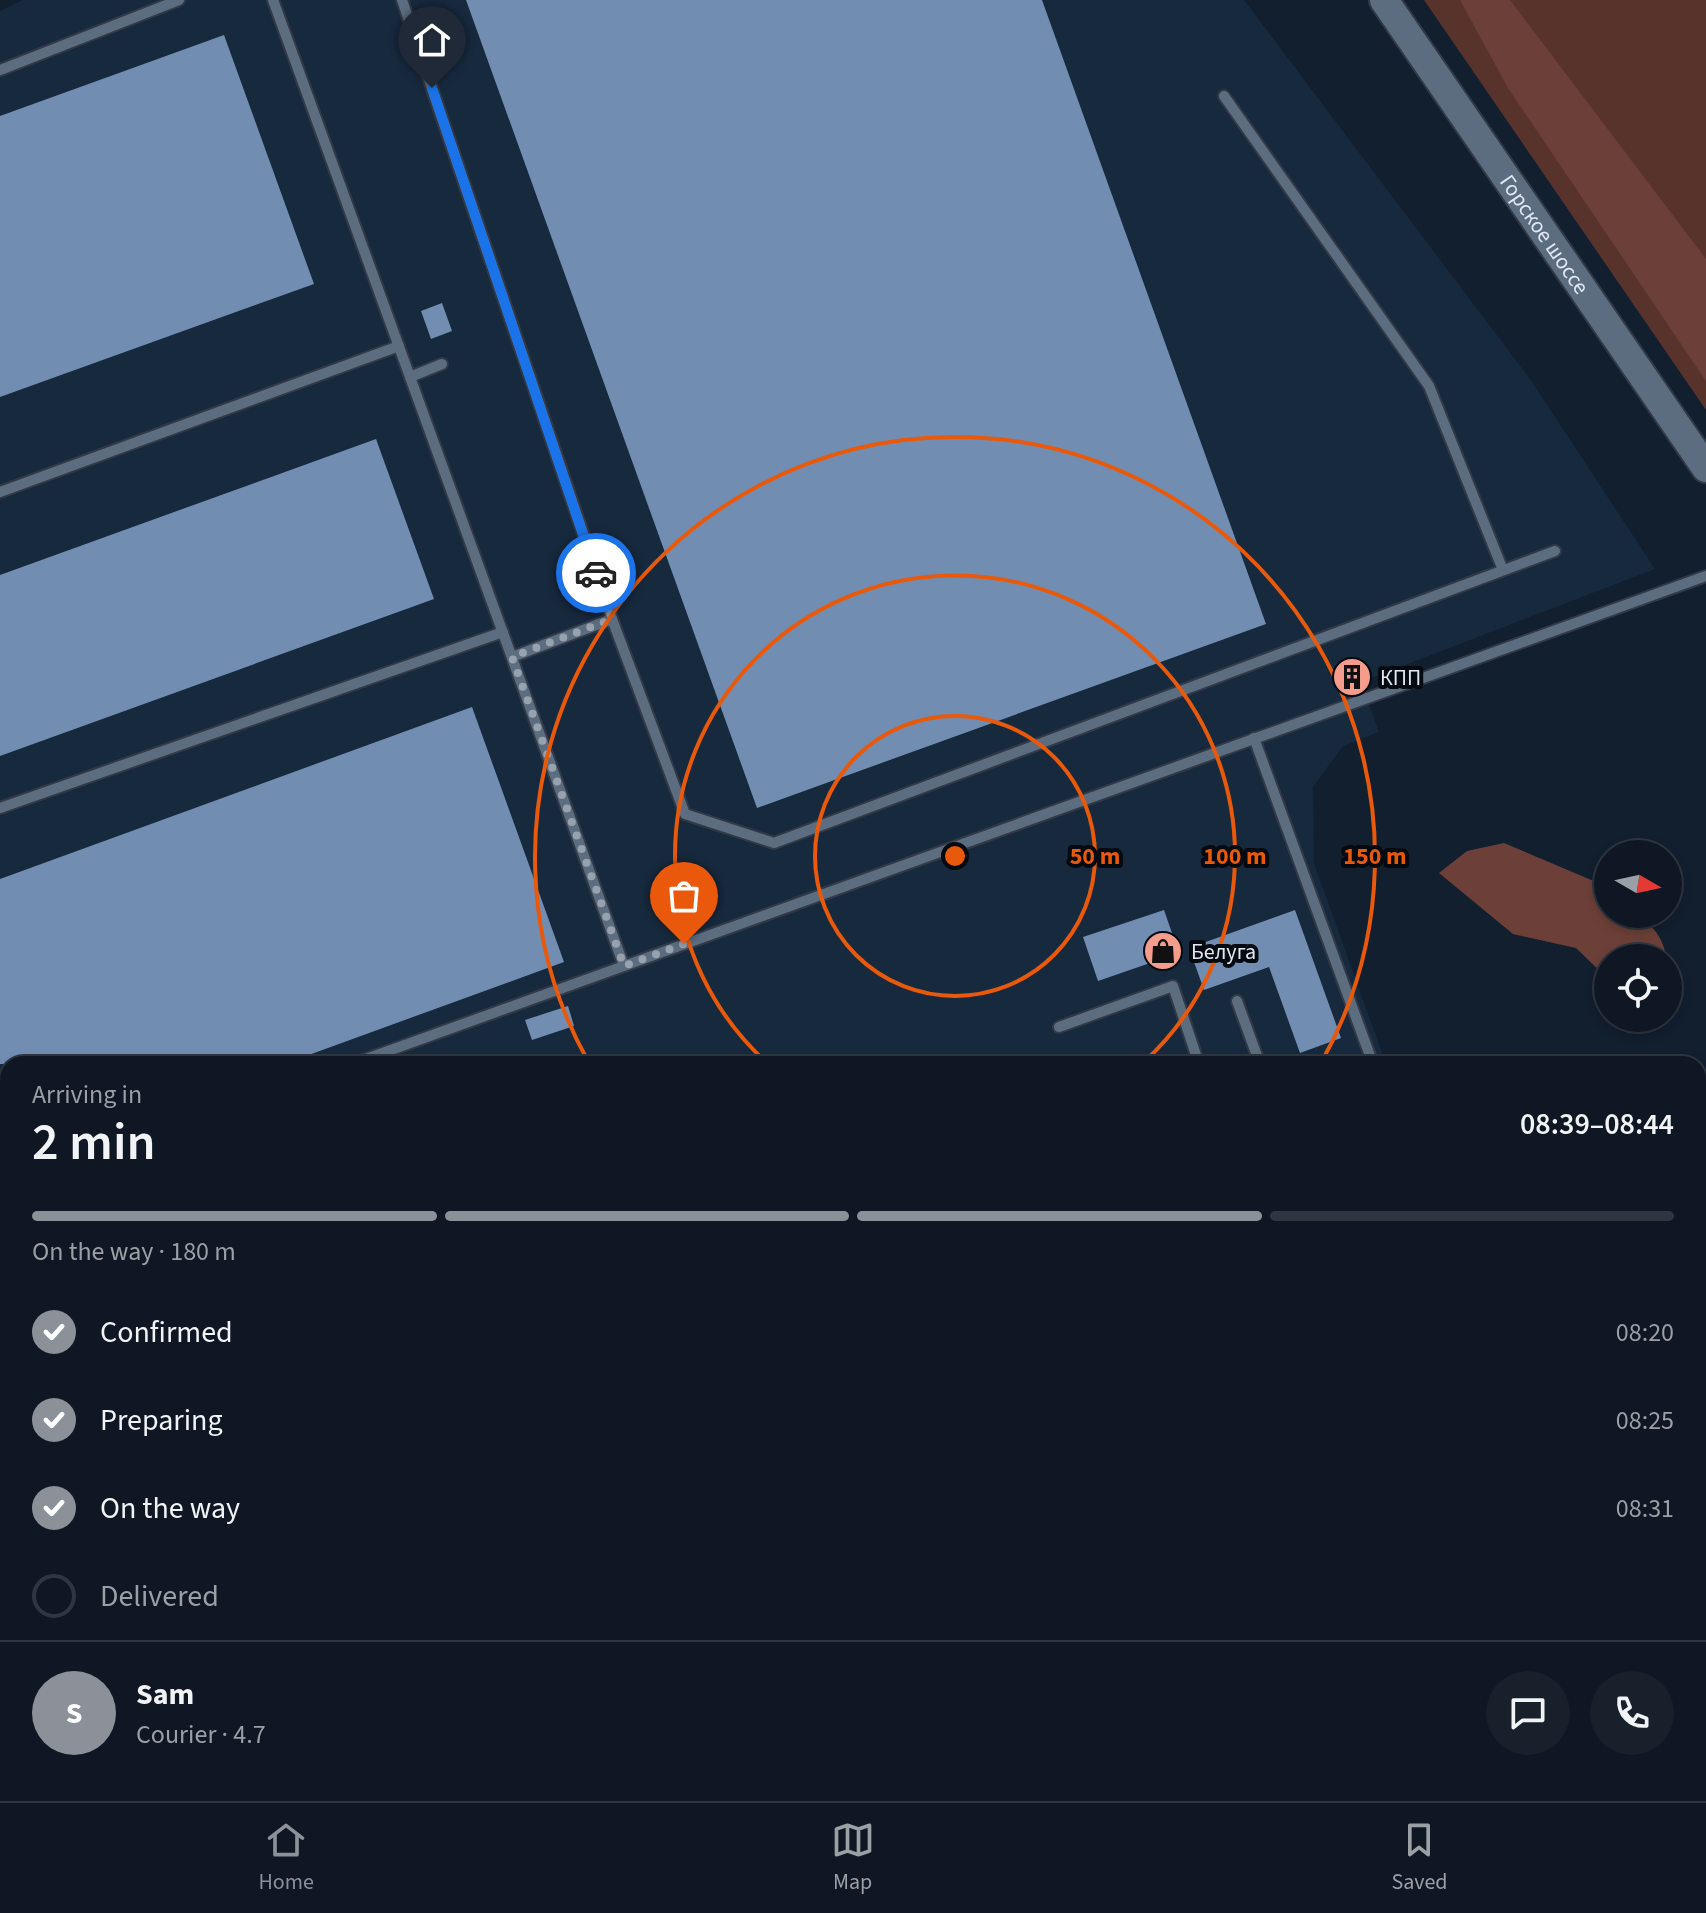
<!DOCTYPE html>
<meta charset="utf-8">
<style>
body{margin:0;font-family:"Source Sans 3",sans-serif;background:#17202b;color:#f1f3f6;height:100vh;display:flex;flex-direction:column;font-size:30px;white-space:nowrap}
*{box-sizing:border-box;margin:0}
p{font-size:26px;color:#9b9fa6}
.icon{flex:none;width:44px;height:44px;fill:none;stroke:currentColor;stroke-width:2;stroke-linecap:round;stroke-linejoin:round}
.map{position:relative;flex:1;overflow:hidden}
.side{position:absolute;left:0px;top:1056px;width:1706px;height:746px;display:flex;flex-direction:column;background:#0e1723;border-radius:24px 24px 0 0;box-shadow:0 4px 12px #0003,0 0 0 2px #2e3641}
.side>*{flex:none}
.needle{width:52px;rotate:99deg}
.controls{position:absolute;left:1594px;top:840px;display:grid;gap:16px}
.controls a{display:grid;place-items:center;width:88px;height:88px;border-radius:50%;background:#0e1723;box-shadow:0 4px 12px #0003,0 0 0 2px #2e3641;font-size:40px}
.pin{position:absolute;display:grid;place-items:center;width:68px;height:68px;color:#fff;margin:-82px -34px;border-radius:50% 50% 50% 0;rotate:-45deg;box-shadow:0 0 8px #0007}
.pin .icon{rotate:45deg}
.courier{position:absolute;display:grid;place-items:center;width:80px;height:80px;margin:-40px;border:6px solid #1a73e8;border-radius:50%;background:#fff;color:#222;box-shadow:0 2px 10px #0007}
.head em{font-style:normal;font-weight:600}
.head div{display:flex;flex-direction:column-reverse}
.head{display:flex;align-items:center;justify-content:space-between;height:136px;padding:0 32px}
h1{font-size:52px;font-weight:600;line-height:60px}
.bar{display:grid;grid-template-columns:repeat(4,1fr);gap:12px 8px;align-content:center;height:96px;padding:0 32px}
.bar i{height:10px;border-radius:6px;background:#2e3641}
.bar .current{background:#8c9099}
.bar p{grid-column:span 4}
.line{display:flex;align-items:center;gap:20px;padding:0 32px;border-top:2px solid #2e3641}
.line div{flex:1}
.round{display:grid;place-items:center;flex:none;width:84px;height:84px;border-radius:42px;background:#17202b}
ol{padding:0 32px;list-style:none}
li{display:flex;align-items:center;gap:24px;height:88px}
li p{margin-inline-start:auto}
li .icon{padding:8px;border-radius:50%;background:#8c9099;color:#fff;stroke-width:4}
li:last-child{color:#9b9fa6}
li i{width:44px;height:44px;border:4px solid #2e3641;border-radius:50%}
.dock{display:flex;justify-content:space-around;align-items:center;height:112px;border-top:2px solid #2e3641;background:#0e1723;font-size:22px;color:#9b9fa6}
.dock a{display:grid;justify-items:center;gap:4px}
.dock .current{color:#8c9099}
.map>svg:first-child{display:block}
</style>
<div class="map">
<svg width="1706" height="1801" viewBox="0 0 1706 1801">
<rect width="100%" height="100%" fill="#121f2f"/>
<!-- built -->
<g fill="#17293d">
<path d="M23,0h1221l286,379 125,190 -294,113 18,50 -36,14 -30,41 1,76 72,201h-1378v310l-8,-4v-1359z"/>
<path d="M0,1743l8,5v46h65l11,7h-84z"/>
</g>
<!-- green -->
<g fill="#58332c">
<path d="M1424,0h282v410z"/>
<path d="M1706,1494v226l-8,1v-218z"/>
</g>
<!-- forest -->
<g fill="#6c4038">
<path d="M1460,0h50l196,259v122l-198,-293z"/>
<path d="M1504,843l92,39 12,10v22c34,0 51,10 59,44h-59v21l-32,-31 -63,-14 -74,-61 28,-22z"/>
<path d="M0,1370l8,4v171l-8,-2z"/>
<path d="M347,1794h140l2,7h-138z"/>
<path d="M1434,1794h102l-4,7h-120z"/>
<path d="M1267,1797l105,4h-111z"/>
</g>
<!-- building -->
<g fill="#718eb2">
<path d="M466,0h576l224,624 -509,184z"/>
<path d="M224,35l90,249 -314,113v-281z"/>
<path d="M442,303l10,28 -21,8 -10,-28z"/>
<path d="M376,439l58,160 -434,157v-181z"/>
<path d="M472,707l92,255 -280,102h-284v-185z"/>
<path d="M1164,910l15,43 -81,28 -15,-44z"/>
<path d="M1295,910l46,128 -41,15 -31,-86 -65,23 -15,-42z"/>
<path d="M568,1006l6,20 -42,14 -7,-20z"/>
</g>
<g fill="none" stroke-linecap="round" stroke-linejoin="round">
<defs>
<g id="lane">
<path d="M273,0l351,966"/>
<path d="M402,0l210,619 73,195 89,29 781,-292"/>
<path d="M0,70l179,-70"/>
<path d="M1224,96l205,290 74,184"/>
<path d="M410,377l32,-13"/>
<path d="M0,492l399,-146"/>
<path d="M512,657l100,-38"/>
<path d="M1254,738l119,326"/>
<path d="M0,808l503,-176"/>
<path d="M1237,1001l23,63"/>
<path d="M1059,1027l114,-41 26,78"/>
<path d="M352,1064l1354,-488"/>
<path d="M0,1191l8,-3"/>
<path d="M0,1342l8,3"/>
<path d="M1698,1768l8,2"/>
<path d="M1040,1801l29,-7"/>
</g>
<g id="secondary">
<path id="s1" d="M1384,0l322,468"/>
</g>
<g id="primary">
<path d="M0,1592l8,2"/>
<path d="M0,1615l8,3"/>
<path d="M236,1794l4,7"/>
<path d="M262,1794l4,7"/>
</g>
</defs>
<!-- lane casing -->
<use href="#lane" stroke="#323a48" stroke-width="14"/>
<!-- secondary casing -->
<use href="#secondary" stroke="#323a48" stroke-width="32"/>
<!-- primary casing -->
<use href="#primary" stroke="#323a48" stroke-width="36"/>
<!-- path -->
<g stroke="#65707f" stroke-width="3" stroke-dasharray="6 4" stroke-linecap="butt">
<path d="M1672,1794l1,2"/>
<path d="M1590,1801l55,-7"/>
</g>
<!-- lane -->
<use href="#lane" stroke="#5d6d80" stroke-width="10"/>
<!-- secondary -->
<use href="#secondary" stroke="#5d6d80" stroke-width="28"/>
<!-- primary -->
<use href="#primary" stroke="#9a7473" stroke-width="32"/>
</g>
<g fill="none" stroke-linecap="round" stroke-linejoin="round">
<!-- done -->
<path stroke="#97a2af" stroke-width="8" stroke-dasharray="0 14.4" d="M596,573l16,46 -100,38 112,309 60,-22"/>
<!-- route -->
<path stroke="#1a73e8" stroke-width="10" d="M432,88l164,485"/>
</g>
<!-- distance rings -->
<g fill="none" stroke="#e8590c" stroke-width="4">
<circle cx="955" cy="856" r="140"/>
<path d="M766 1062A280 280 0 1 1 1144 1062"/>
<path d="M589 1063A420 420 0 1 1 1321 1063"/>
</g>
<!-- icons -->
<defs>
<symbol id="building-disc" viewBox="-11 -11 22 22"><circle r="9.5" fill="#f49d8c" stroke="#050910"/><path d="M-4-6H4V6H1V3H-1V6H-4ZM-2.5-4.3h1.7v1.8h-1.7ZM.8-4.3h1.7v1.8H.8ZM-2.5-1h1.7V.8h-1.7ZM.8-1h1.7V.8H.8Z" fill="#111"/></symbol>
<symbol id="shop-disc" viewBox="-11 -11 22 22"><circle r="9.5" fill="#f49d8c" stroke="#050910"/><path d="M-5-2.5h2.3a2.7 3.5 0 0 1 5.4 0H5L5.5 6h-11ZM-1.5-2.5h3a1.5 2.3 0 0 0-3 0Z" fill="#111"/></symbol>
</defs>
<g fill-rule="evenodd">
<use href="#building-disc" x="1330" y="655" width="44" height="44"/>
<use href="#shop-disc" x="1141" y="929" width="44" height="44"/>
</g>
<g text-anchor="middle" stroke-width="8" stroke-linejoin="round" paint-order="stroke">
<!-- street labels -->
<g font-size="22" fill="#dfe8f4" stroke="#050910">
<text dy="8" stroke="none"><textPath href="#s1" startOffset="284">Горское шоссе</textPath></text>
</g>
<!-- poi labels -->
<g font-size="22" fill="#dfe8f4" stroke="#050910" text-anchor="start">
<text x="1380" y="685">КПП</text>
<text x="1191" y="959">Белуга</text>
</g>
</g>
<circle cx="955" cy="856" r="12" fill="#e8590c" stroke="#050910" stroke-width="4"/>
<g font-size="24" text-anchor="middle" font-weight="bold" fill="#e8590c" stroke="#050910" stroke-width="8" stroke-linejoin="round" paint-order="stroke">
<text x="1095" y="864">50 m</text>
<text x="1235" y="864">100 m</text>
<text x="1375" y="864">150 m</text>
</g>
</svg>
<div class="controls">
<a><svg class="needle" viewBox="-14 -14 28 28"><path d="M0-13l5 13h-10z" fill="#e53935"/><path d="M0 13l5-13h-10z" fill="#9b9fa6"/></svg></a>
<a><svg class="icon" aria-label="locate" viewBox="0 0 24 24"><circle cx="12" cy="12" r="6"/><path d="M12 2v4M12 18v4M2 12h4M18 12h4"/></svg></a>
</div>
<div class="pin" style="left:684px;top:944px;background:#ea580c"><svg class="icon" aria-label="bag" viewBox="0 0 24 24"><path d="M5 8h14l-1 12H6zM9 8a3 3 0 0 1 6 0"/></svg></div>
<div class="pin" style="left:432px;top:88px;background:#1f2937"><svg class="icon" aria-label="home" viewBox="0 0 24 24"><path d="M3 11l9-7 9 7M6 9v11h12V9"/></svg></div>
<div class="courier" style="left:596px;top:573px"><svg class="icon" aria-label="car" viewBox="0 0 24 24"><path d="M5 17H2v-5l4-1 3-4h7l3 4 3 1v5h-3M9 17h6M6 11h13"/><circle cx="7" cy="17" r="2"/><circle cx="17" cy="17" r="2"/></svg></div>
<section class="side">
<div class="head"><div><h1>2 min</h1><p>Arriving in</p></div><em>08:39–08:44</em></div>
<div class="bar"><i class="current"></i><i class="current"></i><i class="current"></i><i></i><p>On the way · 180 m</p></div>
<ol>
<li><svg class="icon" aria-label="check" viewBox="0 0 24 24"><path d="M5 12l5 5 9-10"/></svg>Confirmed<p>08:20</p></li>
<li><svg class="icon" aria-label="check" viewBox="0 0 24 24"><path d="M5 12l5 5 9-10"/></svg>Preparing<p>08:25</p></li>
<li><svg class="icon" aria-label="check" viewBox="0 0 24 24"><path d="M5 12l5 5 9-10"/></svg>On the way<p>08:31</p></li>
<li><i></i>Delivered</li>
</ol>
<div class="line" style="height:144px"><b class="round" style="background:#8c9099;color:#fff">S</b><div><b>Sam</b><p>Courier · 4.7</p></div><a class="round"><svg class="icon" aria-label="chat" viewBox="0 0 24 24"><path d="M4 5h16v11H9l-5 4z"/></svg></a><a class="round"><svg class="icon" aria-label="phone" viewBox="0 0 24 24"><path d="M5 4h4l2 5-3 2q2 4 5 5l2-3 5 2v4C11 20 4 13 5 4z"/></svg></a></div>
</section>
</div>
<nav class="dock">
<a class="current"><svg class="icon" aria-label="home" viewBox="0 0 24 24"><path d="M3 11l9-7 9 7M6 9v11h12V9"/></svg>Home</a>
<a><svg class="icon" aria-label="map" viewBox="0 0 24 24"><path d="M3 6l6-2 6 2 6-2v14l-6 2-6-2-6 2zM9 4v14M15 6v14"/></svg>Map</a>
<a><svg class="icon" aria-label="saved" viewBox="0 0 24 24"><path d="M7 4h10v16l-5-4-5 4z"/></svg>Saved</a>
</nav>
